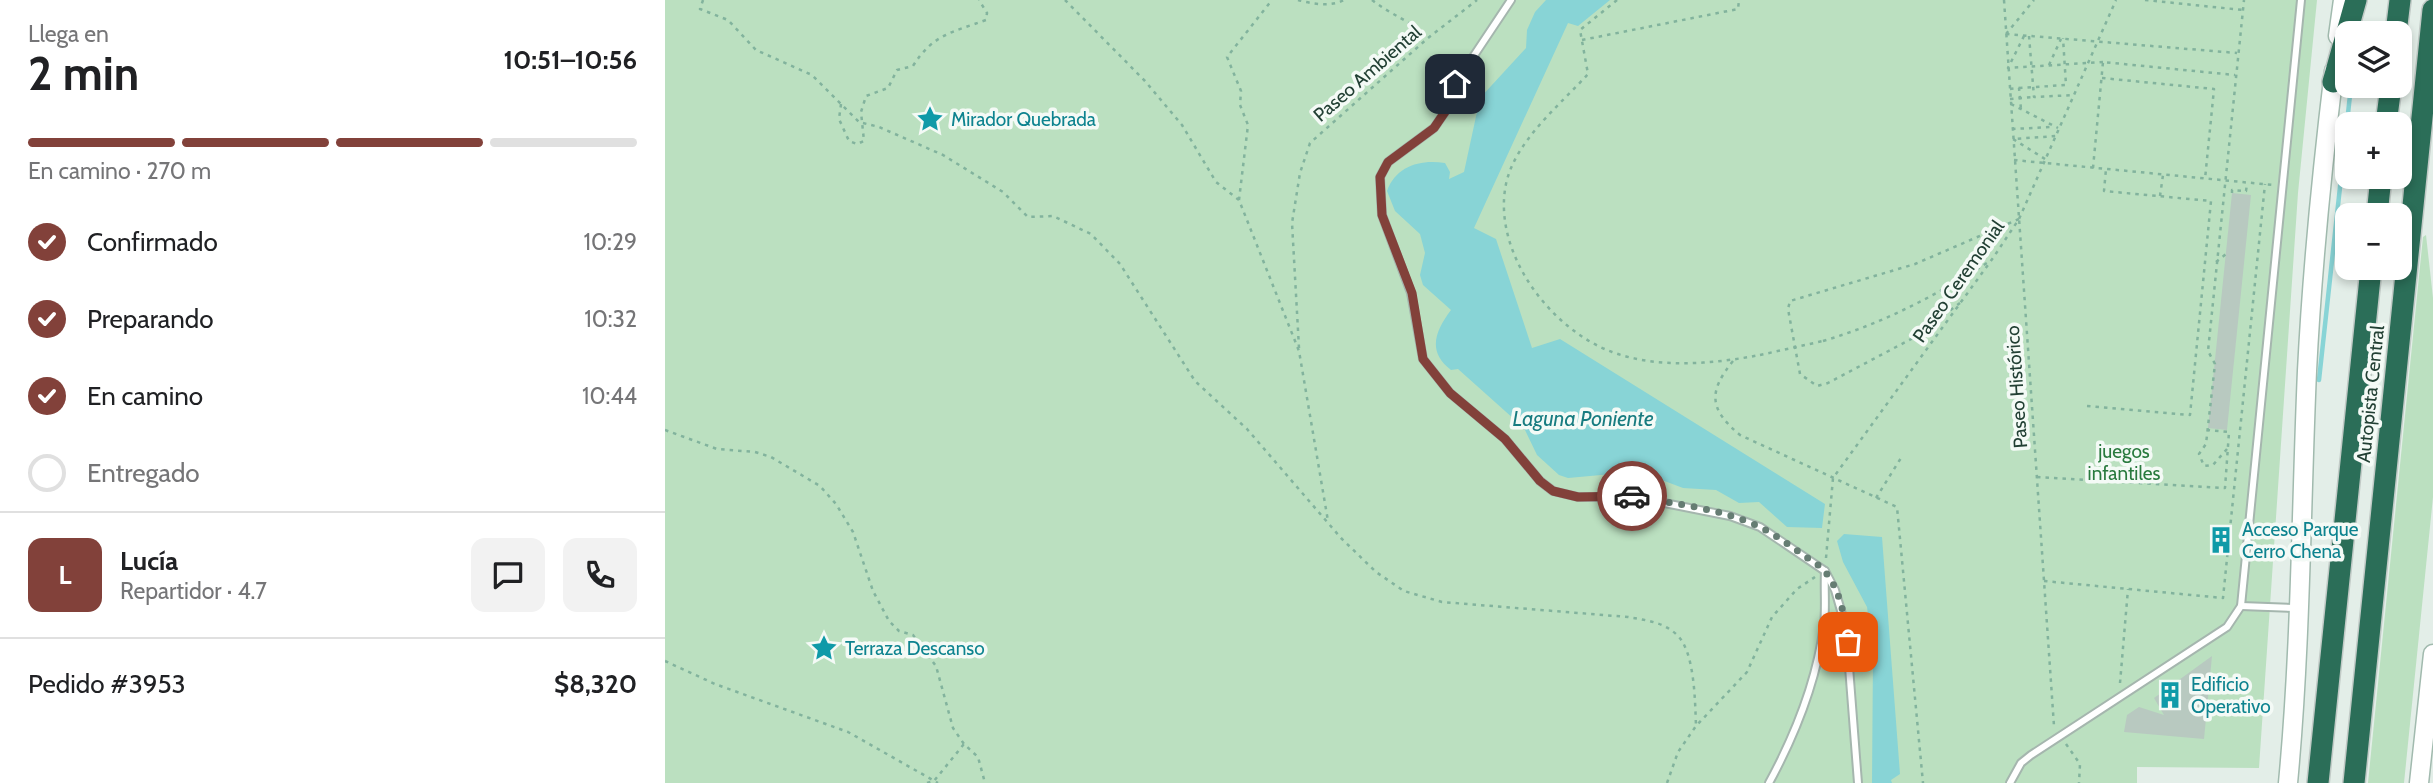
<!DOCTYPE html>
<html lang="es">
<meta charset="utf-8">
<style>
body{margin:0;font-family:Cabin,sans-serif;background:#f2f2f2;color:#202124;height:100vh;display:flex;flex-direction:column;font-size:26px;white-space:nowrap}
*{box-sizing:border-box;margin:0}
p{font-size:23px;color:#757577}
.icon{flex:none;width:38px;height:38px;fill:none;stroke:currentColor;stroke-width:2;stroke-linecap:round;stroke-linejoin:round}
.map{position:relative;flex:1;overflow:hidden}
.details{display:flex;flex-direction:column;background:#fff;width:665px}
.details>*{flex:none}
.buttons{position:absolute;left:1670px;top:21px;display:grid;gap:14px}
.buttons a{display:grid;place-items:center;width:77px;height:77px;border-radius:14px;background:#fff;box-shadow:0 4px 10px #0003;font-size:35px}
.pin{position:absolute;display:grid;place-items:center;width:60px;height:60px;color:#fff;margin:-30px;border-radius:14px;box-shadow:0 4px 10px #0006}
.courier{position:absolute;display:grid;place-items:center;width:70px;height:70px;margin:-35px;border:5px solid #82413a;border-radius:50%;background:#fff;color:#222;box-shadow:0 2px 9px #0007}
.overview em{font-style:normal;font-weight:700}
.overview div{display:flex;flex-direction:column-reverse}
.overview{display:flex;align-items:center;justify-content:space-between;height:119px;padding:0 28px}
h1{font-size:46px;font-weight:700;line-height:52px}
.bar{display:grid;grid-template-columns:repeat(4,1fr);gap:10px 7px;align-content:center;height:84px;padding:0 28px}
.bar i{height:9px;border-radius:5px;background:#e0e0e0}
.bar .on{background:#82413a}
.bar p{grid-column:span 4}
.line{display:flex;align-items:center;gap:18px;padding:0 28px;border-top:2px solid #e0e0e0}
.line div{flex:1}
.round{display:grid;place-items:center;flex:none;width:74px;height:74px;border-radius:14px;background:#f2f2f2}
ol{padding:0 28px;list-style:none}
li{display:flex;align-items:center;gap:21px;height:77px}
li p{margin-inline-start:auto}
li .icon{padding:7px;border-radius:50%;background:#82413a;color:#fff;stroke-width:4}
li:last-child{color:#757577}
li i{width:38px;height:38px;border:4px solid #e0e0e0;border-radius:50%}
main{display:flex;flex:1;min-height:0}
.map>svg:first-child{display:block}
</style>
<main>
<section class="details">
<div class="overview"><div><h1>2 min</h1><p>Llega en</p></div><em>10:51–10:56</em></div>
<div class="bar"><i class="on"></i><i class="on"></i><i class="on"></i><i></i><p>En camino · 270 m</p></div>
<ol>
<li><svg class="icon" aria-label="check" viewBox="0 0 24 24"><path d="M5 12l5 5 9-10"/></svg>Confirmado<p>10:29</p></li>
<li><svg class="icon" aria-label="check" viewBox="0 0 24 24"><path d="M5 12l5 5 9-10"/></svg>Preparando<p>10:32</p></li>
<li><svg class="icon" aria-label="check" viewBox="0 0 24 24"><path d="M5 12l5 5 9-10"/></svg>En camino<p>10:44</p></li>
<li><i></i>Entregado</li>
</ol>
<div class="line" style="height:126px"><b class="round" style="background:#82413a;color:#fff">L</b><div><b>Lucía</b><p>Repartidor · 4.7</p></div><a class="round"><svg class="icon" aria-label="chat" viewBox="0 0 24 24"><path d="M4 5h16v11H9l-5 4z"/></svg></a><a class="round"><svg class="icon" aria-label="phone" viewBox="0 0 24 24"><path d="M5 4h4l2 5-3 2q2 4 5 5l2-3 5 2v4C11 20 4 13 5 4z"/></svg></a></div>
<div class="line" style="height:91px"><div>Pedido #3953</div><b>$8,320</b></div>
</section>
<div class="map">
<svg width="1768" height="783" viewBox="0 0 1768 783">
<rect width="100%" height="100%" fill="#e3eee8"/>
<!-- green -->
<g fill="#bbe0c0">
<path d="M0,0h1652l-19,193 -39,575 -122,-1v16h-1472z"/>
<path d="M1761,235l7,63v199l-29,286h-36l55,-546z"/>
</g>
<!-- water -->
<g fill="#88d4d6">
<path d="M881,0h64l-32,26 -10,-3 -94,205 22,11 36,109 28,-9 265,165 -3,24 -35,-1 -28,-25 -20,1 -23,-13 -33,-2 -32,-12 -28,-3 -55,5 -9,-3 -22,-20 -13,-27 -66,-59 -7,1c-24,-18 -16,-39 0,-60l-28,-25 -3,-10 5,-22 -5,-19 -25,-23 -8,-20c9,-25 33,-32 58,-28l5,9 -1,7 15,-7 16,-74 46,-50 1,-18 8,-18z"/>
<path d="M1179,534l38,3 18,237 -9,6 1,3h-20l1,-128 -6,-48 -24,-45 -6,-21z"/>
</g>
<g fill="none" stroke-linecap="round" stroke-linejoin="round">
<!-- stream -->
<path stroke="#88d4d6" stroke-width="4.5" d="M1654,380l32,-294"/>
</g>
<!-- building -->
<g fill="#b8c9c0">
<path d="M1567,193l19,2 -24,235 -19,-2z"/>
<path d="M1547,656l-8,83 -80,-7 3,-17 12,-8 25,8 -10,-17z"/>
</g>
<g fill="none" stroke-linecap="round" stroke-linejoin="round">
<defs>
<g id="lane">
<path d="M846,0l-56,84 -8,25 -13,19 -46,34 -8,15 2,38 29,78 12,66 27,34 55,46 35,42 13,10 25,6h56l96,19 30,11 65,44 10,19 11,38 12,155"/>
<path d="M1576,606l54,2"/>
<path d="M1104,783c26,-48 48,-104 55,-158 2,-17 0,-36 1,-54"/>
<path d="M1345,783l11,-20 10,-8 196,-128 14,-21 60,-606"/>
</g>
<g id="secondary">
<path d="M1673,36l5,-36"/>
<path d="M1623,783c13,-137 13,-275 19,-412 5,-100 15,-201 27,-300"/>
<path d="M1754,783l14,-129"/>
</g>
<g id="highway">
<path d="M1731,33l4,-33"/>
<path d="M1668,82l23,-82"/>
<path d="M1721,124l5,-38"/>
<path d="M1712,215l4,-38"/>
<path d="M1653,783l53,-515"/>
<path d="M1689,783l79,-773"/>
</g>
</defs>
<!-- lane casing -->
<use href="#lane" stroke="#a5b6ae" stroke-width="10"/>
<!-- secondary casing -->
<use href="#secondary" stroke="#a1baae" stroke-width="21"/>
<!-- highway casing -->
<use href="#highway" stroke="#c1cac6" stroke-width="24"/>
<!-- path -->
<g stroke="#82b39d" stroke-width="2.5" stroke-dasharray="3.5 5" stroke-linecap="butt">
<path d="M38,0l-3,9 28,11 28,30 56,25 47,47 20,5 64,28 60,37 25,25 25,-1 38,18 29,30 75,117 52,48 94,109 35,34 28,19 38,11 186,15c17,3 35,5 48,17 19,16 19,68 20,92"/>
<path d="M400,0l80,81 37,44 34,57 23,18 60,151 29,170"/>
<path d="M633,0c14,4 33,7 46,0"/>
<path d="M707,0c19,15 41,22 56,38"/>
<path d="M952,0l-37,30 8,44c-28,31 -73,67 -82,110 -14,68 44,145 106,168 47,17 100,12 148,3"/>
<path d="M1339,0l50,726"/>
<path d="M1480,0l98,10"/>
<path d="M1341,34l231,19"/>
<path d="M1341,34l28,-34"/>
<path d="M1359,36l-16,32 95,-6"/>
<path d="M1364,36l5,61 40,-2"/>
<path d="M917,40l156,-31 1,-9"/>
<path d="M1384,65l12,-26"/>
<path d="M1437,78l112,11 -9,90"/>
<path d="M1354,88l47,-3 -3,-47"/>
<path d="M1345,89l9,-1 2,21"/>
<path d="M1345,99l24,-2"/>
<path d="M176,104l-2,15 10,22 8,3 7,-3 -3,-29 5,-16 22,-8 9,-18 16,-4c20,-32 40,-34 73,-46l1,-7 -8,-13"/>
<path d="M1346,104l47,24"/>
<path d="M1347,129l39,-2"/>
<path d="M1380,159l-32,-20 43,-3"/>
<path d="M1349,160l259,25"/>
<path d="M1428,168l10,-106 132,13"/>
<path d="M1567,193v-3l14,1 1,-7"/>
<path d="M1495,196l3,-21"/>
<path d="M574,200l9,-75 -8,-20 1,-14 -14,-34 45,-57"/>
<path d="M1551,262l10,-8"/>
<path d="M1295,303l-47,35 -85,45 -11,3 -17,-12 -12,-65 2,-8 125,-37 104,-45"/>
<path d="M1158,341c61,-18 114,-46 167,-80"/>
<path d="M634,348l-7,-125 8,-50 10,-30 118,-105 49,-38"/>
<path d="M1068,361c-25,31 -24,48 7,74l157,72 26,276"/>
<path d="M1422,406l103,9 21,-214 -107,-10 2,-22"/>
<path d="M0,430l52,19 38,3 16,5 49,29 16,18 17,28 20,59 16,30 10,10 14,4 23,31 17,62 11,16 14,13 7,26"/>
<path d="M1562,449l-14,16 -9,1 -5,-12 7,-10 9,-80 -7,-13 36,-351"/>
<path d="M1372,477l188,11 4,-56 -21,-2"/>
<path d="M1211,498l25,-40"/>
<path d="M1161,558l7,-80 160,-220 26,-39 97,-219"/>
<path d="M1379,581l179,17 42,-414"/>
<path d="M0,661l50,23 133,48 90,51"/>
<path d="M1455,683l8,-94"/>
<path d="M1401,744l14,20 -1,19"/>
<path d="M262,783l7,-2 30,-37"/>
<path d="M1002,783l11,-31 18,-26 51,-54 25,-55 25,-28 18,-12"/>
</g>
<!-- lane -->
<use href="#lane" stroke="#fff" stroke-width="6"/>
<!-- secondary -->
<use href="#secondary" stroke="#fff" stroke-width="18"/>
<!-- highway -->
<use href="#highway" stroke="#2b6e58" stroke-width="21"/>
<!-- path-bridge -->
<path stroke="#82b39d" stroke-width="2.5" stroke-dasharray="3.5 5" stroke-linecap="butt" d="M1095,355l63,-14"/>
</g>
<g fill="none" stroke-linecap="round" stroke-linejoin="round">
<!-- done -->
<path stroke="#667d73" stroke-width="7" stroke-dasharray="0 12.6" d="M967,496c41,8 88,12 126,30 21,10 40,26 60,39 21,16 27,52 30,77"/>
<!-- route -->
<path stroke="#82413a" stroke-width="9" d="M790,84l-8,25 -13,19 -46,34 -8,15 2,38 30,78 11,66 27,34 55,46 35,42 13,10 25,6 54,-1"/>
</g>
<!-- icons -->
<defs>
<symbol id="sight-bare" viewBox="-9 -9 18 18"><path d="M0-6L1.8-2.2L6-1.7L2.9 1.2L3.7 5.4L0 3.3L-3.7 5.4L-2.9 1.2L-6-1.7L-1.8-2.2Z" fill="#0f9aa8" stroke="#f4faf6" stroke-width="2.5" paint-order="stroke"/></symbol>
<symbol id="building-bare" viewBox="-9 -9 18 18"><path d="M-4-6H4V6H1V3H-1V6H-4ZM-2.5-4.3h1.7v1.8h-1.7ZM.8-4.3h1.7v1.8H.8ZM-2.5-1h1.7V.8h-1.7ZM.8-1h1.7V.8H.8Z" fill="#0f9aa8" stroke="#f4faf6" stroke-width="2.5" paint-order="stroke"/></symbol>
</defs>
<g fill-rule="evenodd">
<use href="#sight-bare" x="246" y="100" width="38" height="38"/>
<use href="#building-bare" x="1537" y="521" width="38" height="38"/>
<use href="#sight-bare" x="140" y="629" width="38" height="38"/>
<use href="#building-bare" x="1486" y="676" width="38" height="38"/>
</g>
<g text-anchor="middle" stroke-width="7" stroke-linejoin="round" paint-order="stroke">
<!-- street labels -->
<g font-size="19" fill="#224034" stroke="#f4faf6">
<text transform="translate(702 73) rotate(-41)" y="7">Paseo Ambiental</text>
<text transform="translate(1293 281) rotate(-55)" y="7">Paseo Ceremonial</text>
<text transform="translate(1351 387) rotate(-94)" y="7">Paseo Histórico</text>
<text transform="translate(1705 394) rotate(-84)" y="7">Autopista Central</text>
</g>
<!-- culture labels -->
<g font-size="19" fill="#0d838f" stroke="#f4faf6" text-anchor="start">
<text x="286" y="126">Mirador Quebrada</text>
<text x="1577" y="536">Acceso Parque<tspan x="1577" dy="22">Cerro Chena</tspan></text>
<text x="180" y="655">Terraza Descanso</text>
<text x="1526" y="691">Edificio<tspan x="1526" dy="22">Operativo</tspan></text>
</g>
<!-- park labels -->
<g font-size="19" fill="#297a3e" stroke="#f4faf6">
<text x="1459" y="458">juegos<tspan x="1459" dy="22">infantiles</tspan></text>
</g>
<!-- water labels -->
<g font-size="21" font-style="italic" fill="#187c80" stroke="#f4faf6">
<text x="918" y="426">Laguna Poniente</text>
</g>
</g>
</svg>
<div class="buttons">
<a><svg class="icon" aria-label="layers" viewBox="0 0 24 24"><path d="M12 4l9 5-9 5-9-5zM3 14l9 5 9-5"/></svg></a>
<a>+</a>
<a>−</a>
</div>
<div class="pin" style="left:1183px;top:642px;background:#ea580c"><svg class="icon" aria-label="bag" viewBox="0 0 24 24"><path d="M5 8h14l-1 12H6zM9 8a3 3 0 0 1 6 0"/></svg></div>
<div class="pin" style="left:790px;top:84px;background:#1f2937"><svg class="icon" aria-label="home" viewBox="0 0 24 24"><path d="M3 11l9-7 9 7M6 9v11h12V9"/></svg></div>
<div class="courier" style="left:967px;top:496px"><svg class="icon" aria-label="car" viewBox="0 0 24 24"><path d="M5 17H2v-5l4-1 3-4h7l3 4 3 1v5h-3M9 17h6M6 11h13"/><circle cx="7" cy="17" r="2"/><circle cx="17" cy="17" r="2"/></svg></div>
</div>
</main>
